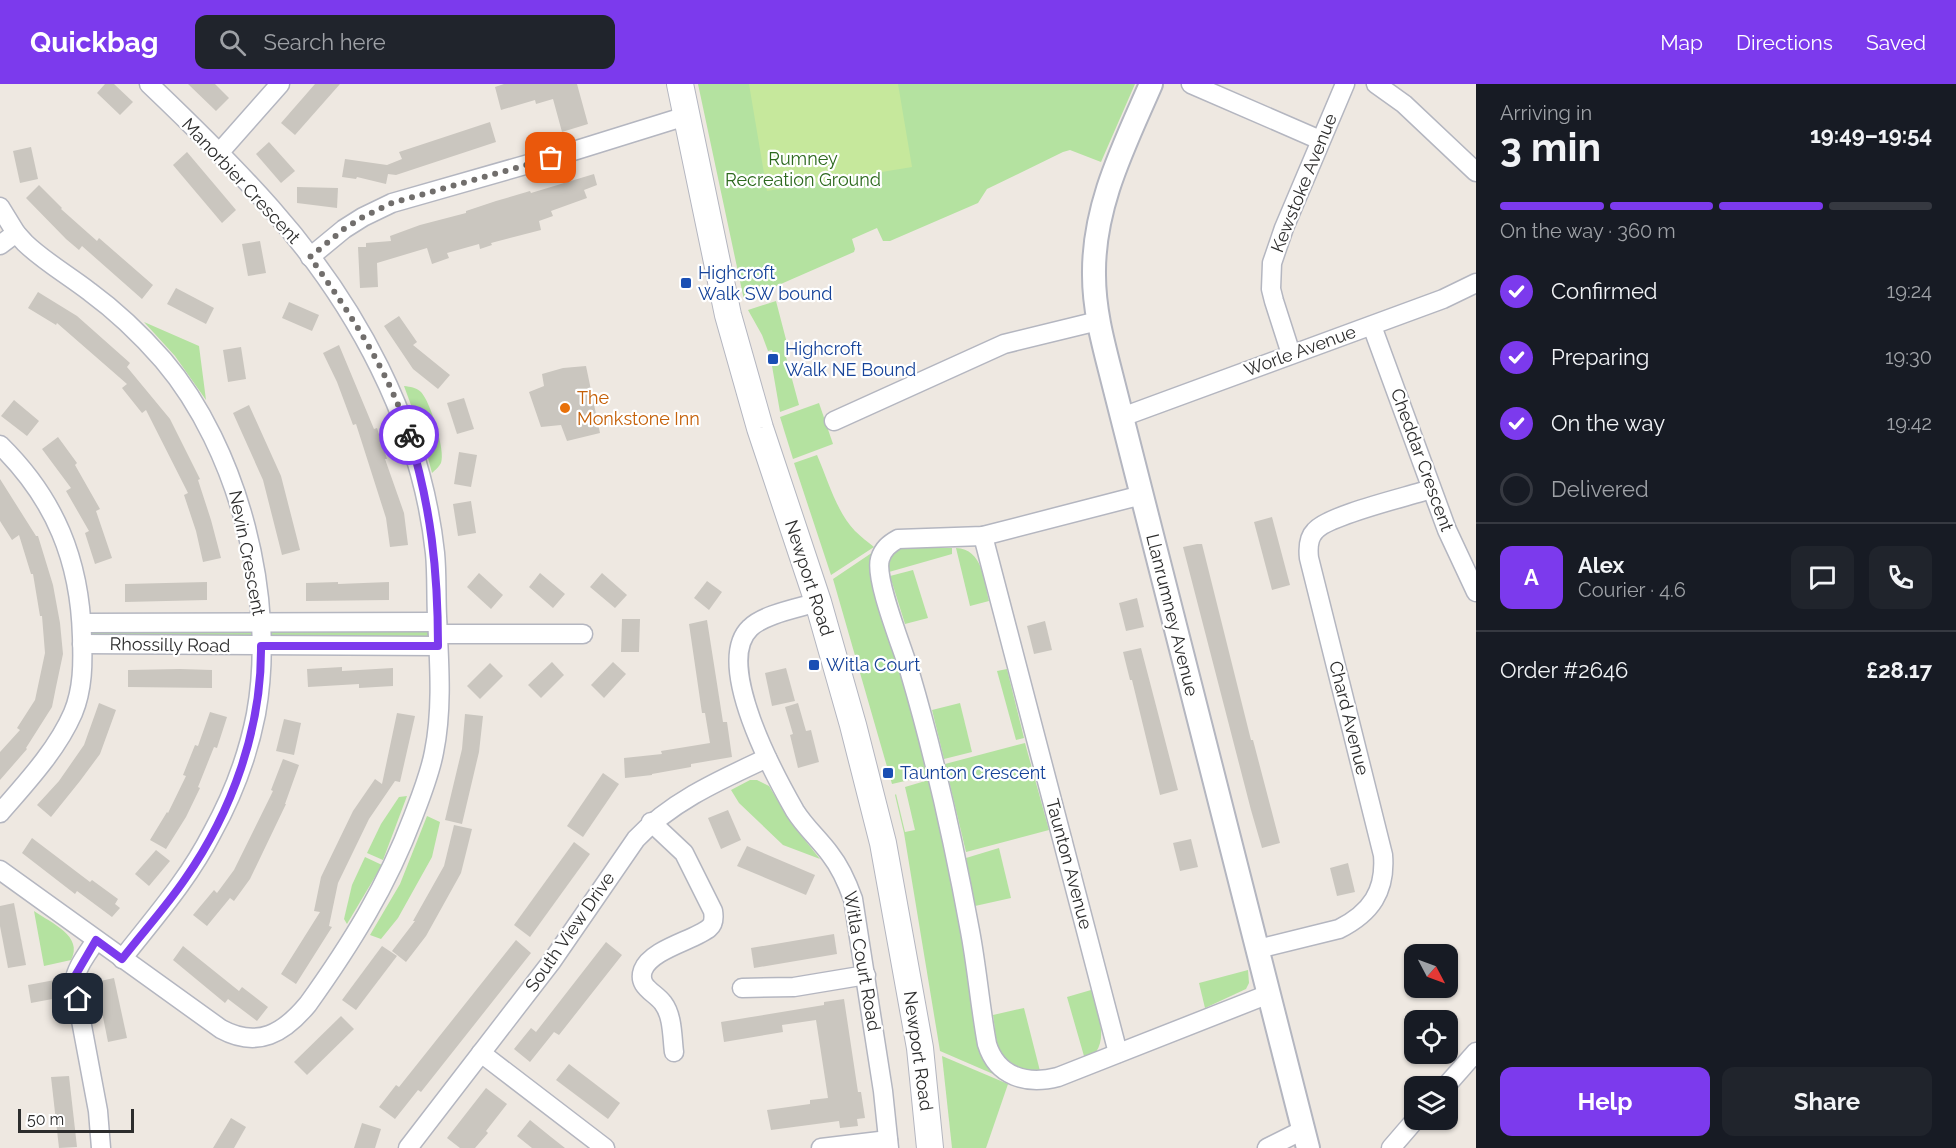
<!DOCTYPE html>
<meta charset="utf-8">
<style>
body{margin:0;font-family:Raleway,sans-serif;background:#20242c;color:#f1f3f6;height:100vh;display:flex;flex-direction:column;font-size:22px;white-space:nowrap}
*{box-sizing:border-box;margin:0}
p{font-size:20px;color:#9ea1a6}
.icon{flex:none;width:33px;height:33px;fill:none;stroke:currentColor;stroke-width:2;stroke-linecap:round;stroke-linejoin:round}
.map{position:relative;flex:1;overflow:hidden}
.side{display:flex;flex-direction:column;background:#171b24;width:480px}
.side>*{flex:none}
.needle{width:39px;rotate:131deg}
.fabs{position:absolute;left:1404px;top:860px;display:grid;gap:12px}
.fabs a{display:grid;place-items:center;width:54px;height:54px;border-radius:12px;background:#171b24;box-shadow:0 2px 4px #0004;font-size:30px}
.scale{position:absolute;left:18px;bottom:15px;width:116px;box-sizing:border-box;padding-left:6px;border:3px solid #2d2d2d;border-top:0;font-size:16px;line-height:21px;white-space:nowrap;color:#2d2d2d;-webkit-text-stroke:4px #fff;paint-order:stroke}
.pin{position:absolute;display:grid;place-items:center;width:51px;height:51px;color:#fff;margin:-26px;border-radius:12px;box-shadow:0 3px 9px #0006}
.courier{position:absolute;display:grid;place-items:center;width:60px;height:60px;margin:-30px;border:4px solid #7c3aed;border-radius:50%;background:#fff;color:#222;box-shadow:0 2px 8px #0007}
.overview em{font-style:normal;font-weight:700}
.overview div{display:flex;flex-direction:column-reverse}
.overview{display:flex;align-items:center;justify-content:space-between;height:102px;padding:0 24px}
h1{font-size:39px;font-weight:700;line-height:45px}
.bar{display:grid;grid-template-columns:repeat(4,1fr);gap:9px 6px;align-content:center;height:72px;padding:0 24px}
.bar i{height:8px;border-radius:4px;background:#363941}
.bar .active{background:#7c3aed}
.bar p{grid-column:span 4}
.line{display:flex;align-items:center;gap:15px;padding:0 24px;border-top:2px solid #363941}
.line div{flex:1}
.round{display:grid;place-items:center;flex:none;width:63px;height:63px;border-radius:12px;background:#20242c}
ol{padding:0 24px;list-style:none}
li{display:flex;align-items:center;gap:18px;height:66px}
li p{margin-inline-start:auto}
li .icon{padding:6px;border-radius:50%;background:#7c3aed;color:#fff;stroke-width:4}
li:last-child{color:#9ea1a6}
li i{width:33px;height:33px;border:3px solid #363941;border-radius:50%}
.cta{display:flex;gap:12px;margin-top:auto;padding:12px 24px}
.cta a{flex:1;height:69px;border-radius:12px;background:#7c3aed;color:#fff;font-size:24px;font-weight:700;line-height:69px;text-align:center}
.cta a+a{background:#20242c;color:#f1f3f6}
header{display:flex;align-items:center;gap:36px;box-sizing:border-box;height:84px;padding:0 30px;background:#7c3aed;color:#fff}
header strong{font-size:28px}
nav{display:flex;gap:33px;margin-inline-start:auto;font-size:21px}
.search{width:420px;height:54px;background:#20242c;display:flex;align-items:center;gap:15px;box-sizing:border-box;padding:0 21px;border-radius:12px;color:#9ea1a6;font-size:22px}
main{display:flex;flex:1;min-height:0}
.map>svg:first-child{display:block}
</style>
<header>
<strong>Quickbag</strong>
<div class="search"><svg class="icon" aria-label="search" viewBox="0 0 24 24"><circle cx="10" cy="10" r="6"/><path d="M15 15l6 6"/></svg>Search here</div>
<nav><a>Map</a><a>Directions</a><a>Saved</a></nav>
</header>
<main>
<div class="map">
<svg width="1476" height="1064" viewBox="0 0 1476 1064">
<rect width="100%" height="100%" fill="#eee8e1"/>
<!-- green -->
<g fill="#b4e2a0">
<path d="M698,0h437l-34,78 -31,-12 -7,2 -76,37 -9,14 -88,38h-7l-6,-13 -25,11 3,10 -1,3 -110,48z"/>
<path d="M776,217l13,50 -4,2 14,52 -19,7 -8,-46 4,-1 -4,-15 -4,1 -6,-16 -14,-25z"/>
<path d="M144,238l55,24 7,54 -31,-44z"/>
<path d="M404,302c7,1 11,1 17,6 9,9 25,59 20,71 -2,4 -6,7 -9,10l-10,-38z"/>
<path d="M819,319l14,41 -40,15 -13,-42z"/>
<path d="M817,371c11,25 19,56 38,76 6,6 13,11 19,16l-43,28 -37,-112z"/>
<path d="M900,464h52v6l-63,18c-2,-11 3,-17 11,-24z"/>
<path d="M956,464c27,1 28,33 33,53l-19,5z"/>
<path d="M876,466l9,61 46,164 -39,9 -59,-205z"/>
<path d="M913,486l15,48 -23,6 -15,-48z"/>
<path d="M429,546v8l-159,-2v-5z"/>
<path d="M253,547v6l-163,-2 1,-3z"/>
<path d="M1007,585l17,69 -8,2 -19,-69z"/>
<path d="M960,619l12,49 -28,7 -12,-49z"/>
<path d="M1025,659l24,87 -83,22 -21,-88z"/>
<path d="M932,695l33,161 42,140 -67,-29 -36,-218 -9,-38 1,-1 9,38 10,-2 -10,-43z"/>
<path d="M750,696h7l12,6 23,38 28,35 -37,-14 -44,-42 -8,-13z"/>
<path d="M407,712l-24,64 -16,-7 14,-29 18,-27z"/>
<path d="M427,732l13,6 -8,35 -34,61 -17,21 -11,-4 30,-51z"/>
<path d="M999,764l12,50 -36,8 -9,-48z"/>
<path d="M365,773l17,8 -35,59 -3,-5 8,-34z"/>
<path d="M34,827c17,12 50,25 37,49l-27,6z"/>
<path d="M1248,886l1,13 -3,6 -41,19 -6,-25z"/>
<path d="M1091,906c5,19 17,44 5,62l-12,4 -17,-59z"/>
<path d="M1024,924l16,63c-15,2 -34,-8 -41,-22 -4,-9 -4,-23 -6,-34z"/>
<path d="M942,972l66,28 -22,64h-34z"/>
</g>
<!-- pitch -->
<path fill="#c6e89c" d="M749,0h149l14,83 -145,24z"/>
<!-- building -->
<g fill="#cac6bf">
<path d="M105,0h9l19,18 -13,13 -23,-22z"/>
<path d="M188,0h27l14,14 -13,13z"/>
<path d="M315,0h25l-45,51 -14,-12z"/>
<path d="M504,0h73l11,40 -26,8 -9,-33 -17,5 -1,-4 -34,10 -6,-23z"/>
<path d="M490,38l6,20 -100,33 -8,-1 -2,10 -29,-7 -1,2 -14,-2 3,-18 42,6 15,-6 -3,-7z"/>
<path d="M269,58l26,29 -14,12 -25,-29z"/>
<path d="M31,63l7,32 -18,4 -7,-32z"/>
<path d="M187,68l49,58 -14,13 -49,-58z"/>
<path d="M594,90l3,11 -13,5 3,8 -36,13 2,5 -14,5 2,9 -50,13 1,2 -12,4 -1,-5 -32,9 2,5 -17,6 -5,-16 -50,15 1,24 -18,1 -2,-41h8v-4l25,-2 -1,-5 30,-11 46,-12v-2l30,-10 34,-10 1,2z"/>
<path d="M39,101l23,23 -1,1 36,32 2,-3 54,47 -11,14 -60,-53 -3,4 -13,-11 -40,-41z"/>
<path d="M297,103l41,1 -1,20 -40,-5z"/>
<path d="M260,157l6,32 -18,3 -6,-32z"/>
<path d="M176,204l38,20 -8,16 -39,-20z"/>
<path d="M38,208l39,24 53,47 -3,4 43,52 30,60 -2,1 13,40 10,38 -18,4 -7,-31 -12,-36 4,-2 -42,-83 -4,3 -20,-25 5,-4 -70,-61 -1,2 -28,-17z"/>
<path d="M289,218l30,13 -7,16 -30,-13z"/>
<path d="M399,232l18,26 -4,3 37,30 -12,14 -25,-20 -29,-43z"/>
<path d="M339,261l35,84 3,-1 10,31h-2l19,54 4,32 -18,2 -4,-29 -30,-94 -3,1 -16,-43 -14,-29z"/>
<path d="M241,263l5,32 -18,3 -5,-32z"/>
<path d="M586,282l14,67 -33,8 -6,-16 -20,2 -12,-35 15,-6 -2,-12 21,-6z"/>
<path d="M464,314l10,31 -17,5 -10,-31z"/>
<path d="M14,316l25,21 -12,15 -26,-20z"/>
<path d="M249,321l32,71 19,74 -18,5 -19,-75 -30,-67z"/>
<path d="M58,353l19,26 -2,2 25,44 -4,2 16,47 -17,6 -10,-31 4,-2 -23,-40 5,-3 -29,-39z"/>
<path d="M459,368l18,3 -6,32 -17,-3z"/>
<path d="M0,395l36,57h2l15,49 7,38 3,31 -7,33h-2h2l-4,20 -26,41 1,1 -27,31v-28l20,-22 -3,-2 18,-28 10,-47 -3,-37h-2l-7,-42h-2l-12,-39 -7,5 -12,-19z"/>
<path d="M471,417l5,32 -18,3 -5,-32z"/>
<path d="M1272,433l18,68 -18,5 -18,-68z"/>
<path d="M1197,460h5l49,196h2l27,103 -18,5 -11,-38 -68,-263z"/>
<path d="M479,489l24,22 -12,14 -24,-22z"/>
<path d="M540,489l25,21 -12,14 -24,-21z"/>
<path d="M602,489l25,22 -12,13 -25,-21z"/>
<path d="M707,497l15,11 -13,18 -15,-12z"/>
<path d="M207,498v18l-82,2v-18z"/>
<path d="M338,498v2l51,-2v18l-83,1v-18z"/>
<path d="M1137,514l7,29 -18,4 -7,-28z"/>
<path d="M622,535h18l-1,33h-18z"/>
<path d="M707,536l16,102h4l5,35 -41,7v3l-39,7v1l-27,3 -1,-20 38,-4 -1,-3 49,-8 -5,-30h-3l-13,-89z"/>
<path d="M1045,537l7,29 -18,4 -7,-28z"/>
<path d="M1141,564l37,142 -18,5 -28,-115h-2l-7,-28z"/>
<path d="M552,578l12,13 -23,23 -13,-13z"/>
<path d="M613,578l13,12 -22,24 -13,-13z"/>
<path d="M490,579l13,13 -23,23 -13,-13z"/>
<path d="M342,583v4l51,-3v18l-34,2v-4l-51,3 -1,-18z"/>
<path d="M786,584l9,33 -23,5 -7,-33z"/>
<path d="M180,585l32,1v18l-84,-1v-17z"/>
<path d="M99,619l17,7 -16,44 -20,27 -29,36 -14,-12 22,-24 25,-36z"/>
<path d="M798,619l8,28 5,-1 8,32 -21,6 -8,-33 3,-1 -8,-27z"/>
<path d="M210,628l17,5 -10,31 -3,-1 -16,40 2,1 -14,29 -20,32 -16,-9 17,-28 1,1 18,-37 -3,-1 12,-30 3,1z"/>
<path d="M397,629l18,3 -15,66 -5,-1 -26,38 -31,64 -9,43 3,1 -36,57 -15,-10 39,-62 -6,-1 7,-34 32,-66 22,-32 7,5z"/>
<path d="M465,630l18,2 -4,36 -17,72 -17,-4 17,-71z"/>
<path d="M284,635l17,4 -7,32 -18,-4z"/>
<path d="M283,675l16,6 -14,39h1l-36,75 -16,22 -4,-3 -23,28 -14,-11 21,-25 3,3 17,-23 39,-79 -2,-1z"/>
<path d="M603,689l16,11 -36,53 -16,-11z"/>
<path d="M728,726l13,30 -20,9 -13,-31z"/>
<path d="M454,741l18,4 -11,44 -35,63 -20,26 -14,-11 23,-30h-2l31,-55z"/>
<path d="M32,754l58,44 2,-2 26,19 -3,5 5,4 -8,9 -35,-26 -2,3 -53,-41z"/>
<path d="M1191,755l7,28 -18,4 -7,-28z"/>
<path d="M574,758l16,12 -60,83 -16,-12z"/>
<path d="M747,762l68,29 -9,20 -69,-29z"/>
<path d="M156,766l14,11 -21,25 -14,-12z"/>
<path d="M1348,779l7,29 -18,4 -7,-28z"/>
<path d="M14,819l12,62 -18,3 -8,-42v-20z"/>
<path d="M834,850l3,20 -83,14 -3,-20z"/>
<path d="M516,856l15,13 -110,139 -3,-2 -23,29 -16,-12 17,-22 3,2z"/>
<path d="M606,858l16,13 -63,80 -5,-3 -24,30 -16,-13 17,-21 5,4z"/>
<path d="M183,862l56,45 3,-4 26,20 -11,14 -29,-22 -3,4 -52,-43z"/>
<path d="M382,862l15,10 -41,54 -14,-10z"/>
<path d="M114,894l13,60 -19,4 -12,-60z"/>
<path d="M60,895l3,18 -32,6 -3,-18z"/>
<path d="M844,915l14,93h3l4,26 -8,1 1,7 -18,2 -1,-7 -68,9 -4,-20 43,-6v-4l18,-2 -12,-78 -34,5 1,7 -59,10 -3,-20 103,-17v-3z"/>
<path d="M341,932l13,13 -47,46 -13,-13z"/>
<path d="M569,980l51,39 -12,16 -52,-39z"/>
<path d="M69,992l8,71 -18,1 -8,-71z"/>
<path d="M486,1004l21,16 -21,27 2,2 -13,15h-15l-13,-10z"/>
<path d="M231,1034l15,9 -12,21h-21z"/>
<path d="M530,1036l21,17 14,11h-33l-15,-12z"/>
<path d="M362,1039l19,6 -6,19h-21z"/>
</g>
<g fill="none" stroke-linecap="round" stroke-linejoin="round">
<defs>
<g id="minor">
<path d="M1191,0l129,56"/>
<path d="M1376,0l28,20 72,68"/>
<path d="M219,69l61,-69"/>
<path d="M0,123l16,26 9,10c20,19 43,32 65,49 26,19 51,43 73,68 76,89 114,239 93,354 -8,41 -24,83 -44,119 -24,47 -58,85 -90,126"/>
<path d="M0,161l16,-12"/>
<path d="M310,173l34,-28 19,-12 29,-14 175,-50 119,-37"/>
<path d="M1372,242l75,204 29,62"/>
<path d="M1291,270l-17,-53 -3,-12 1,-26 12,-35 61,-144"/>
<path d="M1122,333l321,-118 33,-16"/>
<path d="M834,337l170,-77 94,-23"/>
<path d="M0,361c55,54 80,115 82,192 1,26 1,52 -9,76 -16,37 -47,70 -73,100"/>
<path d="M1142,411l-159,41 -85,3c-9,5 -15,10 -18,20 -6,20 23,90 30,114 25,85 44,171 60,258 7,37 10,75 17,113 10,33 40,41 71,33l211,-83"/>
<path d="M983,452l135,517"/>
<path d="M818,518c-19,6 -54,12 -68,26 -37,35 25,148 45,183 10,16 24,28 35,43 11,14 17,28 23,45l30,192 6,57"/>
<path d="M82,539l355,-1"/>
<path d="M438,550h145"/>
<path d="M82,560l356,2"/>
<path d="M651,738l33,31 29,58c1,6 1,13 -4,17 -14,12 -58,21 -66,42 -6,17 12,22 20,33 10,13 9,34 11,49"/>
<path d="M0,786l221,159c37,20 63,4 87,-25 43,-60 79,-118 105,-187 8,-21 17,-43 21,-65 9,-44 5,-92 3,-136 -1,-21 0,-43 -2,-63 -14,-130 -79,-249 -164,-345 -39,-44 -80,-84 -122,-124"/>
<path d="M96,856c-8,13 -20,27 -22,43l24,128 3,37"/>
<path d="M1258,865l81,-20c32,-16 47,-38 44,-74l-74,-297c-1,-9 -1,-20 6,-27 13,-16 92,-34 116,-42"/>
<path d="M742,904l52,-1 72,-12"/>
<path d="M481,969l124,95"/>
<path d="M1446,1002l30,-34"/>
<path d="M408,1064l144,-187 84,-122c36,-38 84,-59 131,-81"/>
<path d="M821,1064l67,-8"/>
<path d="M1267,1064l36,-18"/>
<path d="M1391,1064l25,-29"/>
</g>
<path id="tertiary" d="M1151,0c-27,62 -58,122 -57,191 0,33 8,64 16,95l198,778"/>
<path id="secondary" d="M680,0l48,231 32,113 58,174 35,123 30,118 37,205 10,100"/>
</defs>
<!-- minor casing -->
<use href="#minor" stroke="#b4b6c0" stroke-width="21"/>
<!-- tertiary casing -->
<use href="#tertiary" stroke="#b4b6c0" stroke-width="26"/>
<!-- secondary casing -->
<use href="#secondary" stroke="#b4b6c0" stroke-width="28"/>
<!-- minor -->
<use href="#minor" stroke="#fff" stroke-width="18"/>
<!-- tertiary -->
<use href="#tertiary" stroke="#fff" stroke-width="22"/>
<!-- secondary -->
<use href="#secondary" stroke="#fff" stroke-width="26"/>
</g>
<g fill="none" stroke-linecap="round" stroke-linejoin="round">
<!-- done -->
<path stroke="#716e6c" stroke-width="6" stroke-dasharray="0 10.8" d="M409,351c-20,-64 -60,-123 -99,-178l34,-28 19,-12 29,-14 159,-45"/>
<!-- route -->
<path stroke="#7c3aed" stroke-width="8" d="M78,915l-3,-23 21,-36 26,19c21,-27 44,-52 63,-80 47,-67 77,-151 76,-233h177c0,-75 -7,-139 -29,-211"/>
</g>
<!-- markers -->
<g fill="#1a4fb4" stroke="#fff" stroke-width="2">
<rect x="680" y="193" width="12" height="12" rx="3"/>
<rect x="767" y="269" width="12" height="12" rx="3"/>
<rect x="808" y="575" width="12" height="12" rx="3"/>
<rect x="882" y="683" width="12" height="12" rx="3"/>
</g>
<circle fill="#e8710a" stroke="#fff" stroke-width="2" cx="565" cy="324" r="6"/>
<g text-anchor="middle" stroke-width="4.5" stroke-linejoin="round" paint-order="stroke">
<!-- park labels -->
<g font-size="18" fill="#2c691e" stroke="#fff">
<text x="803" y="81">Rumney<tspan x="803" dy="21">Recreation Ground</tspan></text>
</g>
<!-- street labels -->
<g font-size="18" fill="#2d2d2d" stroke="#fff">
<text transform="translate(241 97) rotate(47)" y="6">Manorbier Crescent</text>
<text transform="translate(1304 99) rotate(-68)" y="6">Kewstoke Avenue</text>
<text transform="translate(1300 267) rotate(-20)" y="6">Worle Avenue</text>
<text transform="translate(1422 376) rotate(70)" y="6">Cheddar Crescent</text>
<text transform="translate(247 469) rotate(79)" y="6">Nevin Crescent</text>
<text transform="translate(809 494) rotate(72)" y="6">Newport Road</text>
<text transform="translate(1172 531) rotate(76)" y="6">Llanrumney Avenue</text>
<text transform="translate(170 561) rotate(1)" y="6">Rhossilly Road</text>
<text transform="translate(1349 634) rotate(76)" y="6">Chard Avenue</text>
<text transform="translate(1069 780) rotate(75)" y="6">Taunton Avenue</text>
<text transform="translate(570 848) rotate(-55)" y="6">South View Drive</text>
<text transform="translate(862 877) rotate(80)" y="6">Witla Court Road</text>
<text transform="translate(918 967) rotate(82)" y="6">Newport Road</text>
</g>
<!-- transit labels -->
<g font-size="18" fill="#164399" stroke="#fff" text-anchor="start">
<text x="698" y="195">Highcroft<tspan x="698" dy="21">Walk SW bound</tspan></text>
<text x="785" y="271">Highcroft<tspan x="785" dy="21">Walk NE Bound</tspan></text>
<text x="826" y="587">Witla Court</text>
<text x="900" y="695">Taunton Crescent</text>
</g>
<!-- food labels -->
<g font-size="18" fill="#c56008" stroke="#fff" text-anchor="start">
<text x="577" y="320">The<tspan x="577" dy="21">Monkstone Inn</tspan></text>
</g>
</g>
</svg>
<div class="fabs">
<a><svg class="needle" viewBox="-14 -14 28 28"><path d="M0-13l5 13h-10z" fill="#e53935"/><path d="M0 13l5-13h-10z" fill="#9ea1a6"/></svg></a>
<a><svg class="icon" aria-label="locate" viewBox="0 0 24 24"><circle cx="12" cy="12" r="6"/><path d="M12 2v4M12 18v4M2 12h4M18 12h4"/></svg></a>
<a><svg class="icon" aria-label="layers" viewBox="0 0 24 24"><path d="M12 4l9 5-9 5-9-5zM3 14l9 5 9-5"/></svg></a>
</div>
<div class="scale">50 m</div>
<div class="pin" style="left:551px;top:74px;background:#ea580c"><svg class="icon" aria-label="bag" viewBox="0 0 24 24"><path d="M5 8h14l-1 12H6zM9 8a3 3 0 0 1 6 0"/></svg></div>
<div class="pin" style="left:78px;top:915px;background:#1f2937"><svg class="icon" aria-label="home" viewBox="0 0 24 24"><path d="M3 11l9-7 9 7M6 9v11h12V9"/></svg></div>
<div class="courier" style="left:409px;top:351px"><svg class="icon" aria-label="bike" viewBox="0 0 24 24"><circle cx="6" cy="16" r="4"/><circle cx="18" cy="16" r="4"/><path d="M6 16l4-8h5l3 8M10 8l3 8H6M13 5h3"/></svg></div>
</div>
<section class="side">
<div class="overview"><div><h1>3 min</h1><p>Arriving in</p></div><em>19:49–19:54</em></div>
<div class="bar"><i class="active"></i><i class="active"></i><i class="active"></i><i></i><p>On the way · 360 m</p></div>
<ol>
<li><svg class="icon" aria-label="check" viewBox="0 0 24 24"><path d="M5 12l5 5 9-10"/></svg>Confirmed<p>19:24</p></li>
<li><svg class="icon" aria-label="check" viewBox="0 0 24 24"><path d="M5 12l5 5 9-10"/></svg>Preparing<p>19:30</p></li>
<li><svg class="icon" aria-label="check" viewBox="0 0 24 24"><path d="M5 12l5 5 9-10"/></svg>On the way<p>19:42</p></li>
<li><i></i>Delivered</li>
</ol>
<div class="line" style="height:108px"><b class="round" style="background:#7c3aed;color:#fff">A</b><div><b>Alex</b><p>Courier · 4.6</p></div><a class="round"><svg class="icon" aria-label="chat" viewBox="0 0 24 24"><path d="M4 5h16v11H9l-5 4z"/></svg></a><a class="round"><svg class="icon" aria-label="phone" viewBox="0 0 24 24"><path d="M5 4h4l2 5-3 2q2 4 5 5l2-3 5 2v4C11 20 4 13 5 4z"/></svg></a></div>
<div class="line" style="height:78px"><div>Order #2646</div><b>£28.17</b></div>
<div class="cta"><a>Help</a><a>Share</a></div>
</section>
</main>
